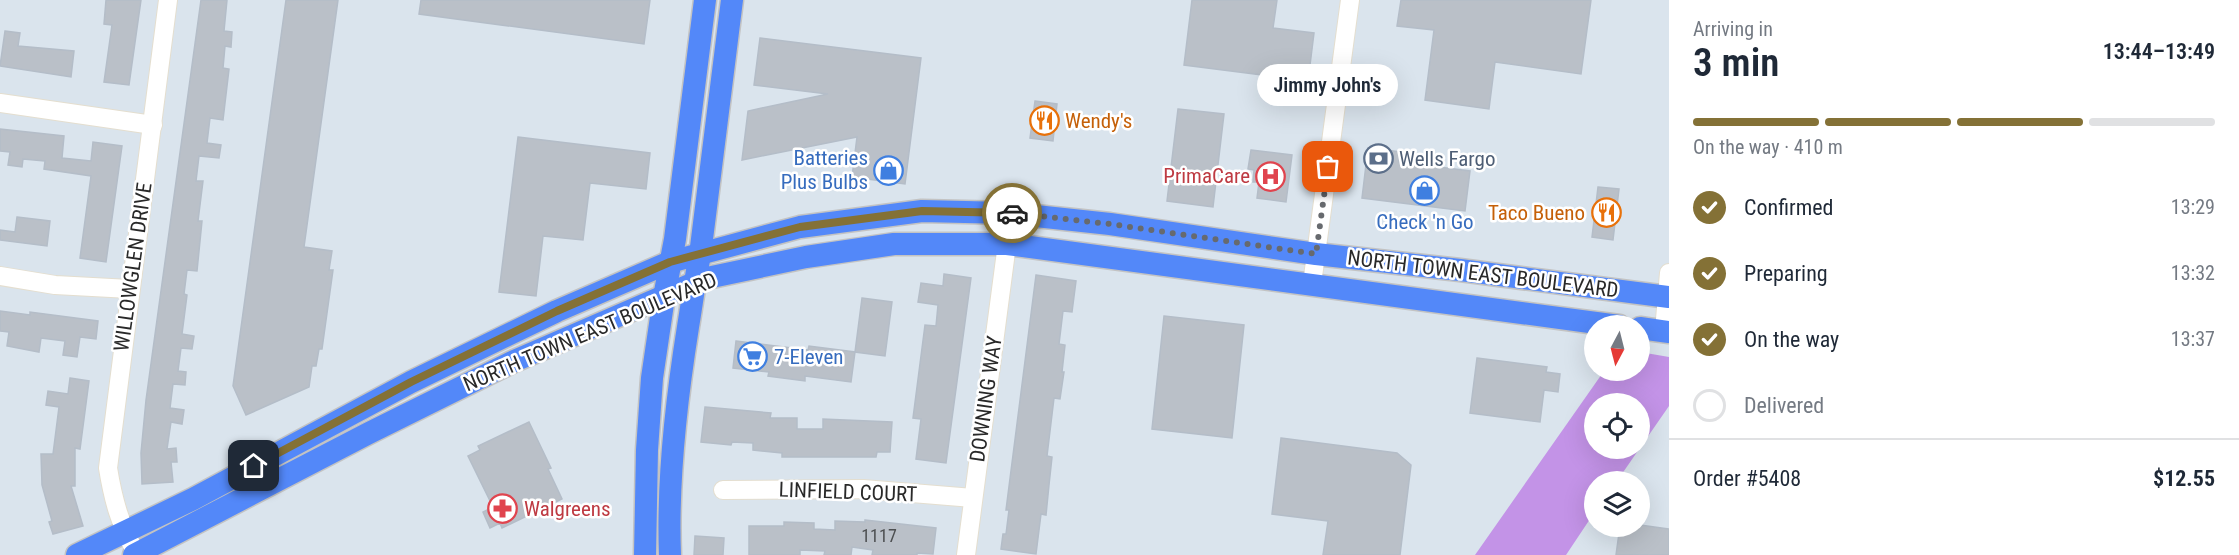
<!DOCTYPE html>
<meta charset="utf-8">
<style>
body{margin:0;font-family:"Roboto Condensed",sans-serif;background:#f6f6f7;color:#1f2937;height:100vh;display:flex;flex-direction:column;font-size:22px;white-space:nowrap}
*{box-sizing:border-box;margin:0}
p{font-size:20px;color:#747a83}
.icon{flex:none;width:33px;height:33px;fill:none;stroke:currentColor;stroke-width:2;stroke-linecap:round;stroke-linejoin:round}
.map{position:relative;flex:1;overflow:hidden}
.sheet{display:flex;flex-direction:column;background:#fff;width:570px}
.sheet>*{flex:none}
.needle{width:39px;rotate:187deg}
.buttons{position:absolute;left:1584px;top:315px;display:grid;gap:12px}
.buttons a{display:grid;place-items:center;width:66px;height:66px;border-radius:50%;background:#fff;box-shadow:0 6px 24px #0002;font-size:30px}
.pin{position:absolute;display:grid;place-items:center;width:51px;height:51px;color:#fff;margin:-26px;border-radius:12px;box-shadow:0 3px 9px #0006}
.courier{position:absolute;display:grid;place-items:center;width:60px;height:60px;margin:-30px;border:4px solid #847136;border-radius:50%;background:#fff;color:#222;box-shadow:0 2px 8px #0007}
.bubble{position:absolute;height:42px;border-radius:21px;background:#fff;box-shadow:0 6px 24px #0002;font-size:20px;font-weight:600;line-height:42px;text-align:center}
.summary em{font-style:normal;font-weight:600}
.summary div{display:flex;flex-direction:column-reverse}
.summary{display:flex;align-items:center;justify-content:space-between;height:102px;padding:0 24px}
h1{font-size:39px;font-weight:600;line-height:45px}
.bar{display:grid;grid-template-columns:repeat(4,1fr);gap:9px 6px;align-content:center;height:72px;padding:0 24px}
.bar i{height:8px;border-radius:4px;background:#e0e1e3}
.bar .selected{background:#847136}
.bar p{grid-column:span 4}
.line{display:flex;align-items:center;gap:15px;padding:0 24px;border-top:2px solid #e0e1e3}
.line div{flex:1}
ol{padding:0 24px;list-style:none}
li{display:flex;align-items:center;gap:18px;height:66px}
li p{margin-inline-start:auto}
li .icon{padding:6px;border-radius:50%;background:#847136;color:#fff;stroke-width:4}
li:last-child{color:#747a83}
li i{width:33px;height:33px;border:3px solid #e0e1e3;border-radius:50%}
main{display:flex;flex:1;min-height:0}
.map>svg:first-child{display:block}
</style>
<main>
<div class="map">
<svg width="1669" height="555" viewBox="0 0 1669 555">
<rect width="100%" height="100%" fill="#dae4ed"/>
<!-- green -->
<path fill="#c393e7" fill-rule="evenodd" d="M1640,352l29,5v49l-52,75 -23,1v31l-28,42h-91l129,-184 36,-1zM1594,404h46v44h-46z"/>
<!-- building -->
<g fill="#bac0c8" stroke="#b4bdc8" stroke-width="1.5">
<path d="M106,0h35l-12,85 -25,-3 8,-57 -8,-1z"/>
<path d="M201,0h26l-3,31 8,1 -1,15 -6,-1 -2,22 6,1 -6,51 -13,-2 -3,25 14,2 -2,13 -20,-2 -3,25h7l-5,40h4l-5,50 -10,-1 -3,24 3,1 -5,39 12,2 -2,13 -11,-1 -3,23 8,1 -1,13 -12,-1 -3,24 14,2 -2,14 -11,-2 -4,27 9,-1 1,14h-6l2,20 -31,2 -1,-31 5,-53z"/>
<path d="M286,0h52l-34,247 28,4 -3,19h4l-11,79h-3l-3,17h-4l-3,21 -63,28 -13,-29z"/>
<path d="M421,0h229l-6,44 -225,-30z"/>
<path d="M1192,0h85l-4,28 41,5 -6,48 -124,-16z"/>
<path d="M1401,0h190l-10,74 -86,-12 -6,47 -64,-9 9,-70 -37,-4z"/>
<path d="M5,31l15,2 -2,13 56,5 -3,26 -71,-11z"/>
<path d="M760,38l161,20 -16,126 -53,-7 5,-40 -115,23 6,-49 80,-17 -74,-9z"/>
<path d="M1035,101l22,3 -4,37 -23,-3z"/>
<path d="M1178,109l46,5 -11,93 -46,-6z"/>
<path d="M0,129l64,7 -2,22 29,3 2,-19 29,4 -16,116 -26,-4 11,-82 -47,-7 1,-8 -22,-2 -1,8 -14,-2 2,-13 -10,-1z"/>
<path d="M518,137l132,16 -4,36 -56,-6 -7,57 -40,-4 -7,60 -37,-4z"/>
<path d="M1368,148l33,4 -2,10 71,9 -5,40 -103,-13z"/>
<path d="M1251,150l41,5 -6,47 -29,-4 2,-16h-6l1,-12 -6,-1z"/>
<path d="M1598,187l21,2 -6,51 -21,-3z"/>
<path d="M17,217l33,4 -3,25 -47,-6v-10l15,2z"/>
<path d="M944,274l27,4 -25,185 -30,-4 5,-40 -8,-1 12,-93 11,1 2,-21 -20,-3 3,-19 22,3z"/>
<path d="M1036,275l40,6 -4,31 -9,-1 -4,33 6,1 -3,27h2l-4,27 -6,-1 -7,58 5,1 -3,28 -3,30 -5,-1 -5,40 -35,-5 2,-15h3l3,-24h-3z"/>
<path d="M862,298l30,4 -7,54 -30,-4z"/>
<path d="M0,311l30,4v-3l68,9 -2,18 -16,-2 -3,20 -14,-2 2,-14 -24,-3 -2,14 -32,-6 2,-14 -9,-1z"/>
<path d="M1164,316l80,9 -12,113 -80,-9z"/>
<path d="M736,341l72,9 1,-4 46,6 -4,30 -46,-6v5l-37,-5 1,-4 -36,-4z"/>
<path d="M1477,358l70,9 -1,5 14,2 -2,18 -14,-2 -4,32 -70,-9z"/>
<path d="M70,378l19,3 -9,68 -5,-1v38h-4l12,40 -30,8 -4,-12 3,-1 -10,-36 -1,-31h12l6,-47 -13,-2 2,-14 20,3z"/>
<path d="M705,407l66,6 -1,5h27v11h26v-10l69,3 -2,30h-13l-1,5h-94v-4l-29,-3v-7l-21,-1 -1,3 -30,-3z"/>
<path d="M529,422l22,46 -3,1 14,30 -60,29 -2,-5 -10,5 -7,-16 10,-5 -25,-51 12,-6 -2,-4z"/>
<path d="M1281,438l116,15 14,12 -11,90h-77l5,-34 -56,-7z"/>
<path d="M865,520l71,8 -3,26 -16,-1v2h-45l1,-5 -21,-3 -1,8h-27l1,-4 -25,-1v5h-51v-29h35v-4l30,1v6l21,1v-9l30,1z"/>
<path d="M1640,525l29,4v26h-53l4,-29z"/>
<path d="M695,536l29,2 -1,17h-29z"/>
</g>
<g fill="none" stroke-linecap="round" stroke-linejoin="round">
<defs>
<g id="minor">
<path d="M0,103l153,22"/>
<path d="M0,276l55,9 75,4"/>
<path d="M1312,284l38,-284"/>
<path d="M1664,331l5,-58"/>
<path d="M723,490l140,-1 110,9"/>
<path d="M137,554c-17,-28 -24,-55 -29,-86l60,-468"/>
<path d="M966,555l41,-311"/>
</g>
<g id="major">
<path d="M1640,328l29,4"/>
<path d="M77,555l116,-56 218,-117 146,-71 113,-49 130,-35 122,-16 86,2 102,11 206,30 144,16 209,27"/>
<path d="M134,555l235,-122 143,-71 182,-79 13,-5 99,-21 88,-13h113l612,82"/>
<path d="M645,555l2,-105 5,-72 12,-81 11,-58 30,-239"/>
<path d="M670,555c-3,-76 6,-153 18,-228 4,-24 7,-48 12,-72l32,-255"/>
</g>
</defs>
<!-- minor casing -->
<use href="#minor" stroke="#e4decf" stroke-width="20"/>
<!-- major casing -->
<use href="#major" stroke="#c3c3c3" stroke-width="25"/>
<!-- minor -->
<use href="#minor" stroke="#fff" stroke-width="18"/>
<!-- major -->
<use href="#major" stroke="#5388f9" stroke-width="22"/>
</g>
<g fill="none" stroke-linecap="round" stroke-linejoin="round">
<!-- done -->
<path stroke="#676a6e" stroke-width="6" stroke-dasharray="0 10.8" d="M1012,213l98,11 206,30 12,-87"/>
<!-- route -->
<path stroke="#847136" stroke-width="8" d="M254,466l157,-84 146,-71 113,-49 130,-35 122,-16 90,2"/>
</g>
<!-- icons -->
<defs>
<symbol id="restaurant-ring" viewBox="-11 -11 22 22"><circle r="9.5" fill="#fff" stroke="#e8710a" stroke-width="1.5"/><path d="M-5-6h1v4h1v-4h1v4h1v-4h1v5L-1.5 .5V6h-2V.5L-5-1ZM5-6V6H3V1.5H1.5Q1.5-4 5-6Z" fill="#e8710a"/></symbol>
<symbol id="bank-ring" viewBox="-11 -11 22 22"><circle r="9.5" fill="#fff" stroke="#5c6f8a" stroke-width="1.5"/><path d="M-6-4H6V4H-6ZM0-2.3a2.3 2.3 0 1 0 0 4.6a2.3 2.3 0 1 0 0-4.6Z" fill="#5c6f8a"/></symbol>
<symbol id="shop-ring" viewBox="-11 -11 22 22"><circle r="9.5" fill="#fff" stroke="#3f7fe0" stroke-width="1.5"/><path d="M-5-2.5h2.3a2.7 3.5 0 0 1 5.4 0H5L5.5 6h-11ZM-1.5-2.5h3a1.5 2.3 0 0 0-3 0Z" fill="#3f7fe0"/></symbol>
<symbol id="hospital-ring" viewBox="-11 -11 22 22"><circle r="9.5" fill="#fff" stroke="#e0444e" stroke-width="1.5"/><path d="M-5-5h3v3.5h4V-5h3V5h-3V1.5h-4V5h-3Z" fill="#e0444e"/></symbol>
<symbol id="supermarket-ring" viewBox="-11 -11 22 22"><circle r="9.5" fill="#fff" stroke="#3f7fe0" stroke-width="1.5"/><path d="M-6-5.5h2.5l.6 2H6L4.5 2H-2.5L-4.4-4H-6ZM-1.5 3.2a1.3 1.3 0 1 0 .1 0ZM3 3.2a1.3 1.3 0 1 0 .1 0Z" fill="#3f7fe0"/></symbol>
<symbol id="pharmacy-ring" viewBox="-11 -11 22 22"><circle r="9.5" fill="#fff" stroke="#e0444e" stroke-width="1.5"/><path d="M-2-6h4v4h4v4h-4v4h-4v-4h-4v-4h4Z" fill="#e0444e"/></symbol>
</defs>
<g fill-rule="evenodd">
<use href="#restaurant-ring" x="1028" y="104" width="33" height="33"/>
<use href="#bank-ring" x="1362" y="142" width="33" height="33"/>
<use href="#shop-ring" x="872" y="154" width="33" height="33"/>
<use href="#hospital-ring" x="1254" y="160" width="33" height="33"/>
<use href="#shop-ring" x="1408" y="174" width="33" height="33"/>
<use href="#restaurant-ring" x="1590" y="196" width="33" height="33"/>
<use href="#supermarket-ring" x="736" y="340" width="33" height="33"/>
<use href="#pharmacy-ring" x="486" y="492" width="33" height="33"/>
</g>
<g text-anchor="middle" stroke-width="5" stroke-linejoin="round" paint-order="stroke">
<!-- number labels -->
<g font-size="18" fill="#4d4f51">
<text x="879" y="542">1117</text>
</g>
<!-- food labels -->
<g font-size="21" fill="#c56008" stroke="#fff" text-anchor="start">
<text x="1065" y="128">Wendy's</text>
<text x="1585" y="220" text-anchor="end">Taco Bueno</text>
</g>
<!-- shop labels -->
<g font-size="21" fill="#366cbe" stroke="#fff" text-anchor="end">
<text x="868" y="165">Batteries<tspan x="868" dy="24">Plus Bulbs</tspan></text>
<text x="1425" y="229" text-anchor="middle">Check 'n Go</text>
<text x="774" y="364" text-anchor="start">7-Eleven</text>
</g>
<!-- service labels -->
<g font-size="21" fill="#4e5e75" stroke="#fff" text-anchor="start">
<text x="1399" y="166">Wells Fargo</text>
</g>
<!-- health labels -->
<g font-size="21" fill="#be3a42" stroke="#fff" text-anchor="end">
<text x="1250" y="183">PrimaCare</text>
<text x="524" y="516" text-anchor="start">Walgreens</text>
</g>
<!-- street labels -->
<g font-size="21" fill="#292929" stroke="#fff">
<text transform="translate(133 267) rotate(-82)" y="7">WILLOWGLEN DRIVE</text>
<text transform="translate(1483 274) rotate(7)" y="7">NORTH TOWN EAST BOULEVARD</text>
<text transform="translate(590 332) rotate(-23)" y="7">NORTH TOWN EAST BOULEVARD</text>
<text transform="translate(986 399) rotate(-82)" y="7">DOWNING WAY</text>
<text transform="translate(848 492) rotate(2)" y="7">LINFIELD COURT</text>
</g>
</g>
</svg>
<div class="buttons">
<a><svg class="needle" viewBox="-14 -14 28 28"><path d="M0-13l5 13h-10z" fill="#e53935"/><path d="M0 13l5-13h-10z" fill="#747a83"/></svg></a>
<a><svg class="icon" aria-label="locate" viewBox="0 0 24 24"><circle cx="12" cy="12" r="6"/><path d="M12 2v4M12 18v4M2 12h4M18 12h4"/></svg></a>
<a><svg class="icon" aria-label="layers" viewBox="0 0 24 24"><path d="M12 4l9 5-9 5-9-5zM3 14l9 5 9-5"/></svg></a>
</div>
<div class="pin" style="left:1328px;top:167px;background:#ea580c"><svg class="icon" aria-label="bag" viewBox="0 0 24 24"><path d="M5 8h14l-1 12H6zM9 8a3 3 0 0 1 6 0"/></svg></div>
<div class="pin" style="left:254px;top:466px;background:#1f2937"><svg class="icon" aria-label="home" viewBox="0 0 24 24"><path d="M3 11l9-7 9 7M6 9v11h12V9"/></svg></div>
<div class="courier" style="left:1012px;top:213px"><svg class="icon" aria-label="car" viewBox="0 0 24 24"><path d="M5 17H2v-5l4-1 3-4h7l3 4 3 1v5h-3M9 17h6M6 11h13"/><circle cx="7" cy="17" r="2"/><circle cx="17" cy="17" r="2"/></svg></div>
<div class="bubble" style="left:1257px;top:64px;width:141px">Jimmy John's</div>
</div>
<section class="sheet">
<div class="summary"><div><h1>3 min</h1><p>Arriving in</p></div><em>13:44–13:49</em></div>
<div class="bar"><i class="selected"></i><i class="selected"></i><i class="selected"></i><i></i><p>On the way · 410 m</p></div>
<ol>
<li><svg class="icon" aria-label="check" viewBox="0 0 24 24"><path d="M5 12l5 5 9-10"/></svg>Confirmed<p>13:29</p></li>
<li><svg class="icon" aria-label="check" viewBox="0 0 24 24"><path d="M5 12l5 5 9-10"/></svg>Preparing<p>13:32</p></li>
<li><svg class="icon" aria-label="check" viewBox="0 0 24 24"><path d="M5 12l5 5 9-10"/></svg>On the way<p>13:37</p></li>
<li><i></i>Delivered</li>
</ol>
<div class="line" style="height:78px"><div>Order #5408</div><b>$12.55</b></div>
</section>
</main>
